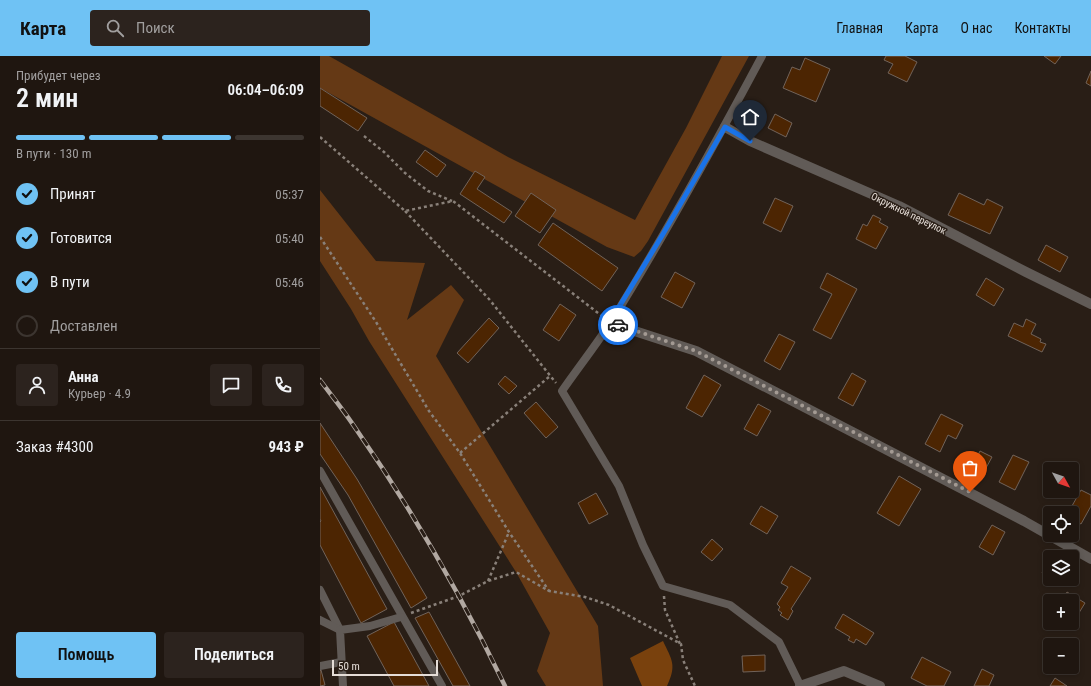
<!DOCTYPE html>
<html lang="ru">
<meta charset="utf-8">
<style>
body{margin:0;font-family:"Roboto Condensed",sans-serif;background:#2c231e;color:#f1f3f6;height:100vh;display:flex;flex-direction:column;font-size:15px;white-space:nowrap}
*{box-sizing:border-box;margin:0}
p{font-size:13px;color:#a19f9f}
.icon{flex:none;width:22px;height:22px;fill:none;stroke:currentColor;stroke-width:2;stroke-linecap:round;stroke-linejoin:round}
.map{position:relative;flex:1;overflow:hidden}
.sheet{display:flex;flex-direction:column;background:#1f1610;width:320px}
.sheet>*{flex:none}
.needle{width:26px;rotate:130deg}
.fabs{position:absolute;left:723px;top:406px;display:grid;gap:8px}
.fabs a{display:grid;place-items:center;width:36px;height:36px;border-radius:4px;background:#1f1610;box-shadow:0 2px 6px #0003,0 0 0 1px #3c3530;font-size:20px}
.scale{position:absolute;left:12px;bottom:10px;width:106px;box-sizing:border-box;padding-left:4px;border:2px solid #e5ddd7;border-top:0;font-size:11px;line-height:14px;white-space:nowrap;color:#e5ddd7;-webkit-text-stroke:3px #291e16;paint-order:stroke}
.pin{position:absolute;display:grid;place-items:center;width:34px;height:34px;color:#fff;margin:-41px -17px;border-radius:50% 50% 50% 0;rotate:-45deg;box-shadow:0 0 4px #0007}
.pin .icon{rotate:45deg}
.courier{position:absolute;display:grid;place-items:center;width:40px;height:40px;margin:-20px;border:3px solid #1a73e8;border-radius:50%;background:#fff;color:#222;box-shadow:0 1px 5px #0007}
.summary em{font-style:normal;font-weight:600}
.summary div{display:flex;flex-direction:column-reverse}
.summary{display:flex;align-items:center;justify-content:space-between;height:68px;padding:0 16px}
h1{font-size:26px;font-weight:600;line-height:30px}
.bar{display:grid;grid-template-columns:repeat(4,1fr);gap:6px 4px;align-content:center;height:48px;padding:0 16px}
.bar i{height:5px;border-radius:3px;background:#3c3530}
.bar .active{background:#6fc2f4}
.bar p{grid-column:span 4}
.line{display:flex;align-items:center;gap:10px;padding:0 16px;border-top:1px solid #3c3530}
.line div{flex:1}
.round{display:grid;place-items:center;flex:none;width:42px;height:42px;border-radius:4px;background:#2c231e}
ol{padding:0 16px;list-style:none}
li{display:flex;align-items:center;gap:12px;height:44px}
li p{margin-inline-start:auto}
li .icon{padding:4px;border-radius:50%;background:#6fc2f4;color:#111;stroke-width:4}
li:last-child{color:#a19f9f}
li i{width:22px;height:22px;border:2px solid #3c3530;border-radius:50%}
.cta{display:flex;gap:8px;margin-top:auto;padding:8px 16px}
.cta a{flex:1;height:46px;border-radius:4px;background:#6fc2f4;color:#111;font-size:16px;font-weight:600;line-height:46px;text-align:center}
.cta a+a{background:#2c231e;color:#f1f3f6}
header{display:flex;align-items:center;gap:24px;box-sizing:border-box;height:56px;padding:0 20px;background:#6fc2f4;color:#111}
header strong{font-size:19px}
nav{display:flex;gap:22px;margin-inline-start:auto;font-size:14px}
.search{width:280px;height:36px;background:#2c231e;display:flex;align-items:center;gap:10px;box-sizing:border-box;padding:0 14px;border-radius:4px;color:#a19f9f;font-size:15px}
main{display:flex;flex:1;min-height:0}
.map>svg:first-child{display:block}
</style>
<header>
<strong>Карта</strong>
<div class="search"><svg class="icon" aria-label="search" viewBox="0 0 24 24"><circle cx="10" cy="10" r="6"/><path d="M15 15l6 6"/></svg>Поиск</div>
<nav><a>Главная</a><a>Карта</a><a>О нас</a><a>Контакты</a></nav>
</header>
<main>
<section class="sheet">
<div class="summary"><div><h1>2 мин</h1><p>Прибудет через</p></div><em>06:04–06:09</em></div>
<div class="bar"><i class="active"></i><i class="active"></i><i class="active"></i><i></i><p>В пути · 130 m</p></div>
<ol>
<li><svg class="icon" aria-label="check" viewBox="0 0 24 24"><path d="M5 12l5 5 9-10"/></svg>Принят<p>05:37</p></li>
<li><svg class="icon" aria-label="check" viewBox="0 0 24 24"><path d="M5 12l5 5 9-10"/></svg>Готовится<p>05:40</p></li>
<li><svg class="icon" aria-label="check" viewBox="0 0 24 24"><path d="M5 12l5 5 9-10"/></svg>В пути<p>05:46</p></li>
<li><i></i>Доставлен</li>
</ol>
<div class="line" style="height:72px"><a class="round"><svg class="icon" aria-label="person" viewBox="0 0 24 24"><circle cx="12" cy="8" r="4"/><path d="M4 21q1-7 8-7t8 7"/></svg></a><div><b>Анна</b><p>Курьер · 4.9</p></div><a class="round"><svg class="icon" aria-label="chat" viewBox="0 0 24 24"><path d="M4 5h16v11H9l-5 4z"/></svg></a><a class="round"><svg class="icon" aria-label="phone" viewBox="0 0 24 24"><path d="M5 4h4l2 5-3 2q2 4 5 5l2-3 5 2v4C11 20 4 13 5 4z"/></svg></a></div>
<div class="line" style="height:52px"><div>Заказ #4300</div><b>943 ₽</b></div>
<div class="cta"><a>Помощь</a><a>Поделиться</a></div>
</section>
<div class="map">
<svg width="771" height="630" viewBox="0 0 771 630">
<rect width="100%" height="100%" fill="#291e16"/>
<!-- green -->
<g fill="#653915">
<path d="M0,0h9l179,101 127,63 51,-92 36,-72h27l-101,185 -7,10 -7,6 -27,-10 -287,-159z"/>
<path d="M0,134l56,71 49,2 -18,57 44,-35 13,15 -28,56 162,270 5,60h-57l-9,-15 13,-38 -34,-61 -147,-231 -18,-32 -31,-48z"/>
</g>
<!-- water -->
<path fill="#79410d" d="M343,585c9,19 14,24 4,45h-25l-12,-28z"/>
<!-- building -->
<g fill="#4c2502" stroke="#71635a">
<path d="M566,0h19l12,6 -10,20 -19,-9 5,-9 -9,-4z"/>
<path d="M724,0h17l-6,8z"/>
<path d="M485,2l25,11 -14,33 -33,-14 9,-21 8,3z"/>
<path d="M771,15v15l-5,-3z"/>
<path d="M0,32l47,30 -9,13 -38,-25z"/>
<path d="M455,58l17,9 -6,14 -18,-9z"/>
<path d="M105,94l21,15 -9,12 -21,-15z"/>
<path d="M155,115l10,6 -8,12 35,23 -8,11 -44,-29z"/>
<path d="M211,137l25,17 -16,23 -25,-17z"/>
<path d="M639,137l25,12 3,-6 16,8 -13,27 -42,-19z"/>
<path d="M455,142l18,8 -12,26 -18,-9z"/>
<path d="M553,159l8,4 -2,3 9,5 -12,22 -20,-10 7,-15 4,2z"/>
<path d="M233,167l65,45 -16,23 -64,-46z"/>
<path d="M726,189l22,12 -8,15 -22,-12z"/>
<path d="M355,216l20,11 -13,25 -21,-11z"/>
<path d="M507,217l30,16 -26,50 -18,-9 19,-36 -12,-6z"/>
<path d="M666,222l18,11 -10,17 -18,-11z"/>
<path d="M240,248l16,11 -17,26 -16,-11z"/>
<path d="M169,262l10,10 -31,35 -11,-10z"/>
<path d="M706,263l10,5 -5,10 10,5 -1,3 6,2 -4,8 -34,-16 6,-13 9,4z"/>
<path d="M459,278l16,8 -15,28 -16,-9z"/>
<path d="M532,317l14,8 -13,25 -15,-8z"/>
<path d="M384,319l17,10 -19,32 -16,-9z"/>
<path d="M185,320l12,10 -8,8 -11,-10z"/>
<path d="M216,346l22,25 -12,11 -22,-25z"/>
<path d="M438,348l13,7 -14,25 -13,-7z"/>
<path d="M621,358l22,11 -7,14 -8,-4 -8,17 -15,-8z"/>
<path d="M0,367l37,56 70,119 -16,10 -63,-113 -28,-41z"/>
<path d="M660,395l12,6 -12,22 -11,-6z"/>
<path d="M693,399l16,7 -14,28 -16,-8z"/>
<path d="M579,420l22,13 -22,37 -22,-13z"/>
<path d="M0,431l67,122 -26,14 -41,-78v-23l1,-1 -1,-2z"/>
<path d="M761,434l10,5v11l-10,18 -9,-5v-6h-4z"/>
<path d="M276,437l12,21 -19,10 -11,-21z"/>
<path d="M441,450l17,10 -11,18 -17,-10z"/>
<path d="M672,469l13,7 -12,23 -14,-8z"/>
<path d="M392,483l11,10 -11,12 -11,-9z"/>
<path d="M730,503v19l-8,-5z"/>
<path d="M471,510l20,12 -20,31 2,2 -5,9 -8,-5 2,-2 -4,-3 2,-3 -3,-3 11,-17 -7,-4z"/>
<path d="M747,536l18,11 -11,18 -2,-2v-18h-10z"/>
<path d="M109,556l41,74h-17l-38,-68z"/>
<path d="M523,558l31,19 -8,12 -10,-6 -2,4 -6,-3 2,-3 -15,-9z"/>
<path d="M74,566l35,64h-35l-27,-50z"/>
<path d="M445,599v16l-22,1 -1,-16z"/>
<path d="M602,601l29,15 -7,14h-17l-16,-8z"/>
<path d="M662,613l12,6 -5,11h-15z"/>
<path d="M1,614l4,15 -5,1v-15z"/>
<path d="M735,622l12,8h-17z"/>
</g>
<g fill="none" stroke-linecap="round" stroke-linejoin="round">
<!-- path -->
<g stroke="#898079" stroke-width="2.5" stroke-dasharray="3 3" stroke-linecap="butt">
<path d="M44,80l20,16 21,21 23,18 24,10"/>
<path d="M0,81l85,74 48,-10 149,115"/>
<path d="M85,155l84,88 67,84"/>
<path d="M0,181l56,85 53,89 31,42 49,79 40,59"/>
<path d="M140,397l90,-77"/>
<path d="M168,525l21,-49"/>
<path d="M344,540l1,14 15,34"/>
<path d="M91,557l48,-17 29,-15 28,-9 33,19 36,6 24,8 72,39 2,16 12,26"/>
</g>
<!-- service -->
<g stroke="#615b57" stroke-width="8">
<path d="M442,0c-48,90 -97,179 -151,266 -15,23 -33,46 -49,69l57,95 24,59 20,41 67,19 49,37 21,43"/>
<path d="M0,415l122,215"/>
<path d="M0,534l20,40"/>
<path d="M0,564l20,10"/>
<path d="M0,610l21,-4"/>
<path d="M23,630l-3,-56 30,-4 31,-9"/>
</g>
<!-- minor -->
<g stroke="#615b57" stroke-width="10">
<path d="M405,71l25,14 149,65 127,66 65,32"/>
<path d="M290,267l86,28 328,170 67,38"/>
<path d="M480,630l44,-15 36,15"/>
</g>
<defs>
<path id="rail" d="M0,324c12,16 25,32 36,49 57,82 106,168 149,257"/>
</defs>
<!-- rail casing -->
<use href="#rail" stroke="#b1a8a1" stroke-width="4.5"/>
<!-- rail -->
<use href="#rail" stroke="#291e16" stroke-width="3" stroke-dasharray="9" stroke-linecap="butt"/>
</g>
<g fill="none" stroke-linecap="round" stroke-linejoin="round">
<!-- done -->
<path stroke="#a39a93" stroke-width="4" stroke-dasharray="0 7.2" d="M298,269l78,26 274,141"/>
<!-- route -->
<path stroke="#1a73e8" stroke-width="5" d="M298,269l-8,-3 53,-88 62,-107 25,14"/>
</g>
<g text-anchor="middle" stroke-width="3" stroke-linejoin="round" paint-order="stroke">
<!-- street labels -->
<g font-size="10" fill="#e5ddd7" stroke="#291e16">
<text transform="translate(589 157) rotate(26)" y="4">Окружной переулок</text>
</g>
</g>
</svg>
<div class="fabs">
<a><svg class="needle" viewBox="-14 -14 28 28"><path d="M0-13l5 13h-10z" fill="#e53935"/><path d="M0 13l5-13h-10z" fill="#a19f9f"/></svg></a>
<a><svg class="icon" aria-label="locate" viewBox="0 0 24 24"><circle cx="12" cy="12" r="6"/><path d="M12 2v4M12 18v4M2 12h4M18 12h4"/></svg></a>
<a><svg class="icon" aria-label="layers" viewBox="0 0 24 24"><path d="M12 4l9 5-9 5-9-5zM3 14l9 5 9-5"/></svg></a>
<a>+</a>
<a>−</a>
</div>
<div class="scale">50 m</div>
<div class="pin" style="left:650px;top:436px;background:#ea580c"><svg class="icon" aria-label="bag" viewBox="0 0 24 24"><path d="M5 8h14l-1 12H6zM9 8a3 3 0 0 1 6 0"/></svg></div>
<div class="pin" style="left:430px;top:85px;background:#1f2937"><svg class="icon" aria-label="home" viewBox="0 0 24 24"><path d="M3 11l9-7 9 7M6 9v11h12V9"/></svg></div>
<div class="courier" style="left:298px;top:269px"><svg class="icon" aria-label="car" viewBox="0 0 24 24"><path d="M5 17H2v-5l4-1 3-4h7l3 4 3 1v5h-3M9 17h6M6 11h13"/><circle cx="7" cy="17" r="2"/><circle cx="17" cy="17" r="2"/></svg></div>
</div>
</main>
